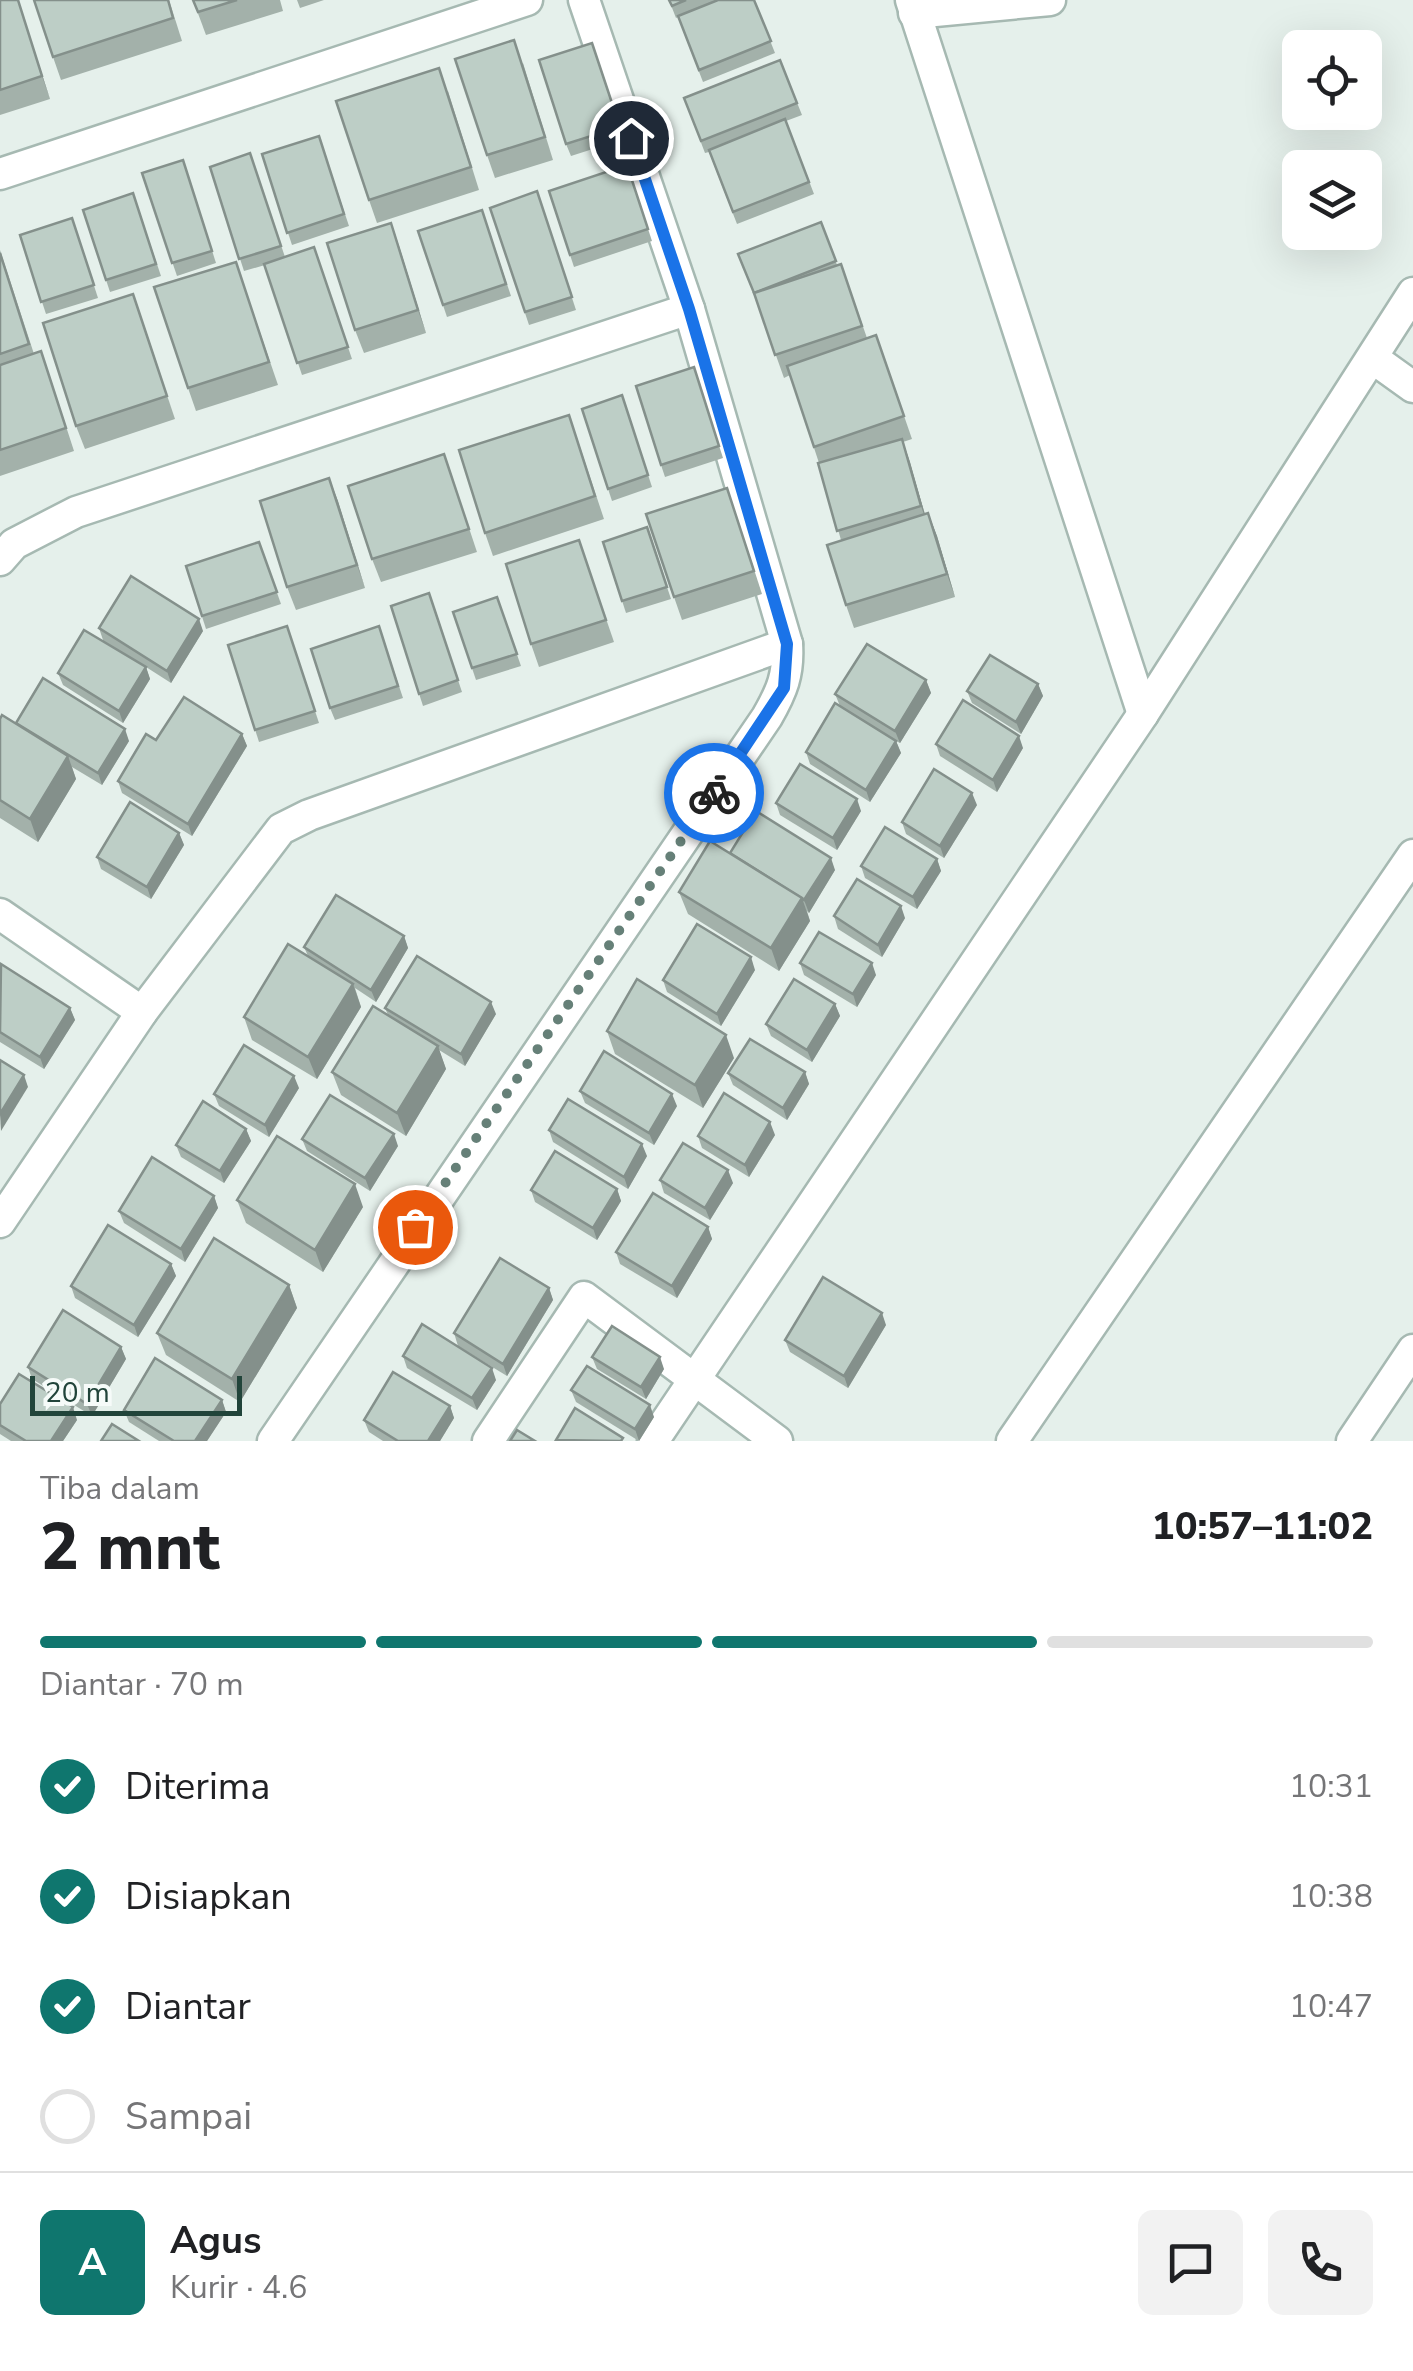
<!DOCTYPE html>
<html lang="id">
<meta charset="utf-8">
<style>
body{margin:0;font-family:"Nunito Sans",sans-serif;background:#f2f2f2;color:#202124;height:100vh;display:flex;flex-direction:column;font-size:38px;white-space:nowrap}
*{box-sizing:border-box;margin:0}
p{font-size:32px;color:#757577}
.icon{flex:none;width:55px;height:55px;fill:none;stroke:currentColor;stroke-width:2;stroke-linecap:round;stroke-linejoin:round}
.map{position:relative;height:1441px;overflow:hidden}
.sheet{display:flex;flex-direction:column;background:#fff;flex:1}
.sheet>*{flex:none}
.controls{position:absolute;left:1282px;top:30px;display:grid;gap:20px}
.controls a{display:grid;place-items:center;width:100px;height:100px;border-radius:15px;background:#fff;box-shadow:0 10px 40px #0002;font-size:50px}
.scale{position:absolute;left:30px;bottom:25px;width:212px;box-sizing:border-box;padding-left:10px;border:5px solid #21443a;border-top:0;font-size:28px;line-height:35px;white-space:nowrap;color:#21443a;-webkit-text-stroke:8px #f6fbf9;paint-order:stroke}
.pin{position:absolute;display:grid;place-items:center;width:85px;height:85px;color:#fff;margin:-42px;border:5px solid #fff;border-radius:50%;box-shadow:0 2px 10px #0007}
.courier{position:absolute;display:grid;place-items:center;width:100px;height:100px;margin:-50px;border:8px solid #1a73e8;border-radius:50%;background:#fff;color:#222;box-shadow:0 2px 12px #0007}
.headline em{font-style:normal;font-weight:800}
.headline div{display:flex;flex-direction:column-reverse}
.headline{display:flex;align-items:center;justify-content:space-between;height:170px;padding:0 40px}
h1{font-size:65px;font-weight:800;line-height:75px}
.bar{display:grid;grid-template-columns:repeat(4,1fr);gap:15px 10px;align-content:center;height:120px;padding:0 40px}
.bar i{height:12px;border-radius:8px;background:#e0e0e0}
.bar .current{background:#0f766e}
.bar p{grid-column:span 4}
.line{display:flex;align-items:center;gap:25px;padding:0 40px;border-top:2px solid #e0e0e0}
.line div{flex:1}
.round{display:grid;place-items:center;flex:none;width:105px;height:105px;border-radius:15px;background:#f2f2f2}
ol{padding:0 40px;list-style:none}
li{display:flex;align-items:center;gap:30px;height:110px}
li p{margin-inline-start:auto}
li .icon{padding:10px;border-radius:50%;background:#0f766e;color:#fff;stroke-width:4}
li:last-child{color:#757577}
li i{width:55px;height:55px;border:5px solid #e0e0e0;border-radius:50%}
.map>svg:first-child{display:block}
</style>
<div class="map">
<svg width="1413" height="1441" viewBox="0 0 1413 1441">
<rect width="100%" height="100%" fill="#e5f0eb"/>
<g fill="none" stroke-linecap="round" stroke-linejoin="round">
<defs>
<g id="minor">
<path d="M911,0l232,714"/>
<path d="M914,13l136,-13"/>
<path d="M0,174l527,-174"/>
<path d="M1374,359l39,28"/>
<path d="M0,560l14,-16 62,-32 613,-203"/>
<path d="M0,914l142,98"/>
<path d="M0,1222l142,-210 139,-183 28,-14 478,-171"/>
<path d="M273,1441l494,-724c15,-26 22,-43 20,-73l-98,-335 -105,-309"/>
<path d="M488,1441l96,-144 193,144"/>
<path d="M653,1441l490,-727 270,-421"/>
<path d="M1012,1441l401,-586"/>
<path d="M1352,1441l61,-91"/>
</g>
</defs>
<!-- minor casing -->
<use href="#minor" stroke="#a6b9b2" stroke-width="35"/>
<!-- minor -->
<use href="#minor" stroke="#fff" stroke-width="30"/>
</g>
<!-- wall -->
<g fill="#a3b1aa">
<path d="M0,0h18l32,99 -50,16z"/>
<path d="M169,0l13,41 -121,39 -8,-23z"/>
<path d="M193,0h87l3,11 -77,24z"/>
<path d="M297,0h27l-24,8z"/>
<path d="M669,0h85l21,53 -72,29 -25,-65 -2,1z"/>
<path d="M592,43l32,96 -53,17 -5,-12z"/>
<path d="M780,60l22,55 -16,6 28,73 -77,30 -28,-72 -4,1 -21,-55z"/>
<path d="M523,63l30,97 -58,18 -8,-23z"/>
<path d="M448,91l31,99 -102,33 -8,-23z"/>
<path d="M319,136l30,90 -57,19 -30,-91z"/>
<path d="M250,153l35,104 29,-10 38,112 -50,16 -37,-110 -21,6 -34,-104z"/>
<path d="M183,160l33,103 -39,13 -35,-103z"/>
<path d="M627,165l25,76 -78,26 -25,-76z"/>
<path d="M537,191l39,119 -47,15 -39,-117z"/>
<path d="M133,193l28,83 -51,16 -27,-82z"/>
<path d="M482,210l29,86 -64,21 -29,-86z"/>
<path d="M72,218l26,80 -52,16 -26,-79z"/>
<path d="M821,222l16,43 4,-1 26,74 17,20 28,81 -9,3 22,72 3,-1 9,23 18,61 -101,31 -8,-23 -5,-65 -22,-77 -29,-88 -6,3 -28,-79z"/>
<path d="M391,223l35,110 -62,20 -9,-23z"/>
<path d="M0,250l34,104 15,20 25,77 -74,25z"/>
<path d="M236,262l42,123 -82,26 -8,-23z"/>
<path d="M133,294l42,125 -90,30 -9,-23z"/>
<path d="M694,367l29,91 -58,19 -4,-12z"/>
<path d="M622,395l30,92 -40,14 -30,-92z"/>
<path d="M577,438l27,81 -111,37 -8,-23z"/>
<path d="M452,477l25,75 -96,30 -9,-23z"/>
<path d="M329,478l36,110 -69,22 -9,-23z"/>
<path d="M735,511l27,83 -80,26 -8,-23z"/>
<path d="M647,527l24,72 -45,14 -23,-71z"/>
<path d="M579,540l35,102 -75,25 -8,-23z"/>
<path d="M259,542l22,62 -75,25 -20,-63z"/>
<path d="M429,593l33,99 -39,14 -32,-100z"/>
<path d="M497,597l24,69 -45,14 -23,-68z"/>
<path d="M287,626l32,97 -60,19 -31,-97z"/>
<path d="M379,626l24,72 -68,22 -5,-12z"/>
<path d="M99,628l104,3 -32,52 -25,-16 4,12 -27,44 -60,-38 -5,-12 45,-33z"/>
<path d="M926,680l5,13 -31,50 -4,-2 5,12 -31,49 -60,-38 -4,-12 34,-46 -5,-12z"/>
<path d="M1038,684l5,12 -22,38 -49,-31 -5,-12z"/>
<path d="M0,719l16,5 113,17 -27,44 -30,-18 4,12 -38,63 -38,-24z"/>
<path d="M242,734l5,12 -55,90 -70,-43 -4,-12 38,-41z"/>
<path d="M936,744l87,4 -26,44 -57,-36z"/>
<path d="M776,803l85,8 -24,39 -57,-35z"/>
<path d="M977,805l-33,53 -38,-24 -4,-12z"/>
<path d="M179,833l5,12 -33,54 -50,-30 -4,-12z"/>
<path d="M730,853l105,17 -26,43 -2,-2 3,10 -31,50 -91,-57 -9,-22z"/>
<path d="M937,859l4,12 -24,38 -52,-31 -4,-12z"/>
<path d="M834,916l71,2 -23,39 -44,-28z"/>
<path d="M404,936l4,12 -32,54 -21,-14 6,19 -44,72 -65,-39 -8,-23 64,-61 -4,-9z"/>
<path d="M800,963l76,12 -19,32 -53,-32z"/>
<path d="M0,966l70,42 5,12 -31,49 -44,-27z"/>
<path d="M755,970l-34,56 -54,-34 -4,-12z"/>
<path d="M835,1004l5,12 -28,46 -41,-26 -5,-12z"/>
<path d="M385,1008l111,6 -31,52 -26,-16 7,19 -40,67 -65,-41 -9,-23 56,-57z"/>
<path d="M607,1031l127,27 -31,50 -88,-54z"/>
<path d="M805,1072l4,12 -22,36 -54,-35 -5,-12z"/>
<path d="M299,1088l-30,49 -50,-31 -5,-12z"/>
<path d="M580,1091l97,15 -23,39 -69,-42z"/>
<path d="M246,1129l5,12 -27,42 -43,-26 -5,-12z"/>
<path d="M549,1130l98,26 -19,33 -75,-47z"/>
<path d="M775,1135l-26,42 -47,-29 -4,-12z"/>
<path d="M302,1139l96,7 -28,45 -63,-40z"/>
<path d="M660,1180l73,3 -23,37 -46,-27z"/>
<path d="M617,1189l4,12 -24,39 -62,-38 -4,-12z"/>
<path d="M214,1196l4,12 -33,54 -61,-39 -5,-12z"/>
<path d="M237,1200l126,7 -40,65 -77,-49z"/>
<path d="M708,1227l4,12 -35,59 -57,-34 -4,-12z"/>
<path d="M171,1264l5,12 -38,61 -63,-39 -4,-12z"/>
<path d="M289,1285l8,23 -57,94 -74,-47 -9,-22z"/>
<path d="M549,1288l4,12 -46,76 -49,-30 -4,-13z"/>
<path d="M886,1325l-38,63 -58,-36 -5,-12z"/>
<path d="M121,1347l5,12 -34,57 -60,-37 -4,-12z"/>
<path d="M403,1356l93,24 -19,30 -70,-42z"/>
<path d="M592,1357l72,12 -18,30 -49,-30z"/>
<path d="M571,1390l83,27 -15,24 -63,-39z"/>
<path d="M222,1400l4,12 -19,29h-48l-30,-19 -5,-12z"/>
<path d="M0,1404l77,16 -14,21h-52l-11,-7z"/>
<path d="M450,1406l4,12 -14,23h-57l-14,-9 -5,-12z"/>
</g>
<!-- shaded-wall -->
<g fill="#84908b">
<path d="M18,0l32,99 -8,-23z"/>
<path d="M391,223l8,23 27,87 -8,-23z"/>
<path d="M902,439l8,23 19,67 -8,-23z"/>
<path d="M329,478l9,23 27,87 -8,-23z"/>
<path d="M928,513l9,23 18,61 -8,-23z"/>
<path d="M199,619l4,12 -32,52 -4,-12z"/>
<path d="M146,667l4,12 -27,44 -4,-12z"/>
<path d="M926,680l5,13 -31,50 -5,-12z"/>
<path d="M1038,684l5,12 -22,38 -5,-12z"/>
<path d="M125,729l4,12 -27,44 -4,-12z"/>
<path d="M242,734l5,12 -55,90 -4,-12z"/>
<path d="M1019,736l4,12 -26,44 -4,-12z"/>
<path d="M896,741l5,12 -31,49 -4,-12z"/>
<path d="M68,756l8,23 -38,63 -8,-23z"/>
<path d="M972,793l5,12 -33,53 -4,-12z"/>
<path d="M857,799l4,12 -24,39 -4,-12z"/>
<path d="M179,833l5,12 -33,54 -4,-12z"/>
<path d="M831,858l4,12 -26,43 -5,-13z"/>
<path d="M937,859l4,12 -24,38 -4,-12z"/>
<path d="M802,898l8,23 -31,50 -8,-23z"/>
<path d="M901,906l4,12 -23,39 -4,-12z"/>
<path d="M404,936l4,12 -32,54 -5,-12z"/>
<path d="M751,957l4,13 -34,56 -4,-12z"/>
<path d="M872,963l4,12 -19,32 -4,-13z"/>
<path d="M353,984l8,23 -44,72 -9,-22z"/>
<path d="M491,1002l5,12 -31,52 -4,-12z"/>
<path d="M835,1004l5,12 -28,46 -5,-12z"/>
<path d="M70,1008l5,12 -31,49 -4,-12z"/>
<path d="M726,1035l8,23 -31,50 -8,-23z"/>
<path d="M438,1046l8,23 -40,67 -9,-23z"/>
<path d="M805,1072l4,12 -22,36 -4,-12z"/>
<path d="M24,1075l4,12 -27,44 -1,-17z"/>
<path d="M294,1076l5,12 -30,49 -4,-12z"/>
<path d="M672,1094l5,12 -23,39 -5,-12z"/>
<path d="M770,1122l5,13 -26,42 -4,-12z"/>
<path d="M246,1129l5,12 -27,42 -4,-12z"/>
<path d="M394,1134l4,12 -28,45 -5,-13z"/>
<path d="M642,1144l5,12 -19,33 -4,-12z"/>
<path d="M728,1170l5,13 -23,37 -5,-12z"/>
<path d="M355,1184l8,23 -40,65 -8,-22z"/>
<path d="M617,1189l4,12 -24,39 -4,-12z"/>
<path d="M214,1196l4,12 -33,54 -4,-13z"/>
<path d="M708,1227l4,12 -35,59 -5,-12z"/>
<path d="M171,1264l5,12 -38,61 -4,-12z"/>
<path d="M289,1285l8,23 -57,94 -8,-23z"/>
<path d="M549,1288l4,12 -46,76 -4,-12z"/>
<path d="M882,1313l4,12 -38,63 -4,-12z"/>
<path d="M121,1347l5,12 -34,57 -5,-12z"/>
<path d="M660,1357l4,12 -18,30 -5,-12z"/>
<path d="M492,1368l4,12 -19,30 -5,-12z"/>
<path d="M222,1400l4,12 -19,29h-12z"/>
<path d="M650,1405l4,12 -15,24 -4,-12z"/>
<path d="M450,1406l4,12 -14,23h-12z"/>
<path d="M73,1407l4,13 -14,21h-12z"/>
</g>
<!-- building -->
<g fill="#bdcec6" stroke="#84908b" stroke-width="2.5">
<path d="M0,0h18l24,76 -42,14z"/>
<path d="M34,0h134l5,18 -120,39z"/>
<path d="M193,0h44l-39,12z"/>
<path d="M669,0h17l-14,6z"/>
<path d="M718,0h36l17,41 -72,29 -21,-54z"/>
<path d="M514,40l31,97 -58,18 -32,-96z"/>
<path d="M592,43l28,84 -54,17 -27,-84z"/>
<path d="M780,60l17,43 -96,38 -17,-43z"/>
<path d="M439,68l32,99 -102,33 -33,-99z"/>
<path d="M785,119l24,63 -76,30 -24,-62z"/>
<path d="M319,136l25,78 -57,19 -25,-79z"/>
<path d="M250,153l31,93 -42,13 -29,-92z"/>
<path d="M183,160l29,91 -40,12 -30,-90z"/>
<path d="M627,165l21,64 -78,26 -21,-64z"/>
<path d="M537,191l35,106 -47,15 -35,-104z"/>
<path d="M133,193l23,71 -50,16 -23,-70z"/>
<path d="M482,210l24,74 -63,21 -25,-74z"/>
<path d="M72,218l22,67 -53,17 -21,-67z"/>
<path d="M821,222l15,39 -82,32 -16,-39z"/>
<path d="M391,223l27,87 -63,20 -28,-87z"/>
<path d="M314,247l34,100 -51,16 -33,-99z"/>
<path d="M0,253l29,91 -29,10z"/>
<path d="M236,262l33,100 -81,26 -34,-101z"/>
<path d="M841,264l21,62 -87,29 -21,-62z"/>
<path d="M133,294l34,102 -91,30 -33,-103z"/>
<path d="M876,335l28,81 -90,31 -27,-81z"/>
<path d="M41,351l25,77 -66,22v-85z"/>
<path d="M694,367l25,79 -58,19 -25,-79z"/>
<path d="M622,395l26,80 -40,14 -26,-80z"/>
<path d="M569,415l26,81 -110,37 -26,-83z"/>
<path d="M902,439l19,67 -84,25 -19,-68z"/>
<path d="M444,454l25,75 -97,30 -24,-73z"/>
<path d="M329,478l28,87 -70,22 -27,-86z"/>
<path d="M727,488l27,83 -80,26 -28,-83z"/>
<path d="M928,513l19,61 -101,31 -19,-60z"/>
<path d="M647,527l20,60 -45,14 -19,-59z"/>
<path d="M579,540l27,80 -75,24 -25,-80z"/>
<path d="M259,542l18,50 -75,24 -16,-50z"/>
<path d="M131,576l68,43 -32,52 -68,-43z"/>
<path d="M429,593l29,87 -39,14 -28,-88z"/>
<path d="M497,597l20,57 -45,14 -19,-56z"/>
<path d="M287,626l28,85 -60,19 -27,-85z"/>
<path d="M379,626l19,60 -68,22 -19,-59z"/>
<path d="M84,630l62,37 -27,44 -61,-38z"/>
<path d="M867,644l59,36 -31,51 -60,-37z"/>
<path d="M990,655l48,29 -22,38 -49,-31z"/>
<path d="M43,678l82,51 -27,44 -82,-50z"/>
<path d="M184,697l58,37 -54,90 -70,-43 28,-47 10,6z"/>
<path d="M963,700l56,36 -26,44 -57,-36z"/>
<path d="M835,703l61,38 -30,49 -60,-38z"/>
<path d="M2,715l66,41 -38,63 -30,-19v-81z"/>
<path d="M800,764l57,35 -24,39 -57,-35z"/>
<path d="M934,769l38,24 -32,53 -38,-24z"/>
<path d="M130,802l49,31 -32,54 -50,-30z"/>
<path d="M756,811l75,47 -27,42 -74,-47z"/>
<path d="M885,827l52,32 -24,38 -52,-31z"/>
<path d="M710,841l92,57 -31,50 -92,-56z"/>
<path d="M857,879l44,27 -23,39 -44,-29z"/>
<path d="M336,895l68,41 -33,54 -67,-43z"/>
<path d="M697,924l54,33 -34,57 -54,-34z"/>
<path d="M819,932l53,31 -19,31 -53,-31z"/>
<path d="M288,944l65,40 -45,73 -64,-40z"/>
<path d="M417,956l74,46 -30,52 -76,-46z"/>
<path d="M1,964l69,44 -30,49 -40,-25z"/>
<path d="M637,979l89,56 -31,50 -88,-54z"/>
<path d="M794,979l41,25 -28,46 -41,-26z"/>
<path d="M373,1006l65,40 -41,67 -65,-41z"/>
<path d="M750,1039l55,33 -22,36 -55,-35z"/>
<path d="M244,1045l50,31 -29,49 -51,-31z"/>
<path d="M604,1051l68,43 -23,39 -69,-42z"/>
<path d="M0,1060l24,15 -24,39z"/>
<path d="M724,1093l46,29 -25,43 -47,-29z"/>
<path d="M330,1095l64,39 -29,44 -63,-39z"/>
<path d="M568,1099l74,45 -18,33 -75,-47z"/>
<path d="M203,1101l43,28 -26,42 -44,-26z"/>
<path d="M277,1136l78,48 -40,66 -78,-50z"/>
<path d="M683,1143l45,27 -23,38 -45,-28z"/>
<path d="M555,1151l62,38 -24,39 -62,-38z"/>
<path d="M152,1157l62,39 -33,53 -62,-38z"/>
<path d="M653,1193l55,34 -36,59 -56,-34z"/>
<path d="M108,1225l63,39 -37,61 -63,-39z"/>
<path d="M214,1238l75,47 -57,94 -75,-46z"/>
<path d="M500,1258l49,30 -46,76 -49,-31z"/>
<path d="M823,1277l59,36 -38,63 -59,-36z"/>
<path d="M63,1310l58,37 -34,57 -59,-37z"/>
<path d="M422,1324l70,44 -20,30 -69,-42z"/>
<path d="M612,1326l48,31 -19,30 -49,-30z"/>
<path d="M155,1358l67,42 -27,41h-21l-50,-31z"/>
<path d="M587,1366l63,39 -15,24 -64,-39z"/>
<path d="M393,1372l57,34 -22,35h-30l-34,-21z"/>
<path d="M19,1374l54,33 -22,34h-25l-26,-16v-21z"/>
<path d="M575,1408l48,30 -2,3 -65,-1z"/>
<path d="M112,1424l27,17h-38z"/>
<path d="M517,1430l18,11h-25z"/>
</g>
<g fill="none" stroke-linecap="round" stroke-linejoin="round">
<!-- done -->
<path stroke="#668078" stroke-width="10" stroke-dasharray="0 18" d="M415,1227l299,-434"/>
<!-- route -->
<path stroke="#1a73e8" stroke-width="12" d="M631,138l58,171 98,335 -3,44 -70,105"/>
</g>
</svg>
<div class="controls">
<a><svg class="icon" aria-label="locate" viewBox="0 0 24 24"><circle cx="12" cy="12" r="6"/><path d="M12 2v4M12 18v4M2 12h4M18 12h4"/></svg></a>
<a><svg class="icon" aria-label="layers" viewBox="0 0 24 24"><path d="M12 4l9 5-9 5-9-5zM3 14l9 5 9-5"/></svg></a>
</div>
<div class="scale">20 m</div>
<div class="pin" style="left:415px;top:1227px;background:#ea580c"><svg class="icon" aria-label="bag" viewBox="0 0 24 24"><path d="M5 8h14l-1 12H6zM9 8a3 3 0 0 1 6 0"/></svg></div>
<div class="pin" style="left:631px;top:138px;background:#1f2937"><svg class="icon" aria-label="home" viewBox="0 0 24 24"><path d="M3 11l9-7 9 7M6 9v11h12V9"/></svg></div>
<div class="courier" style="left:714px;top:793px"><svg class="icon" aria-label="bike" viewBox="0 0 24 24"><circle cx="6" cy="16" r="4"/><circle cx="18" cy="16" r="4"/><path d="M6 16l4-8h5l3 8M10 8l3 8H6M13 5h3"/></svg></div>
</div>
<section class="sheet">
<div class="headline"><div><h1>2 mnt</h1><p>Tiba dalam</p></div><em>10:57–11:02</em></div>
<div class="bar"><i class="current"></i><i class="current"></i><i class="current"></i><i></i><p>Diantar · 70 m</p></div>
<ol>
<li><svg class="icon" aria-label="check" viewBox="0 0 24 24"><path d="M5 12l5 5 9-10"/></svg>Diterima<p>10:31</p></li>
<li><svg class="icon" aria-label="check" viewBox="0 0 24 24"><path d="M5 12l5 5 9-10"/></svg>Disiapkan<p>10:38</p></li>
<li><svg class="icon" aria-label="check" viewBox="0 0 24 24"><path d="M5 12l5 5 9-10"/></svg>Diantar<p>10:47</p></li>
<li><i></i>Sampai</li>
</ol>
<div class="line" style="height:180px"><b class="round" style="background:#0f766e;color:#fff">A</b><div><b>Agus</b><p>Kurir · 4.6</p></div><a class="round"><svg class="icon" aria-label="chat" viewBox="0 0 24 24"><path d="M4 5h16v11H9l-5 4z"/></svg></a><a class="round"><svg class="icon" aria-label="phone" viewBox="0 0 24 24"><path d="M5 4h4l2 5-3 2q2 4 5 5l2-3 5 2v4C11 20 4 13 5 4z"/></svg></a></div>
</section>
